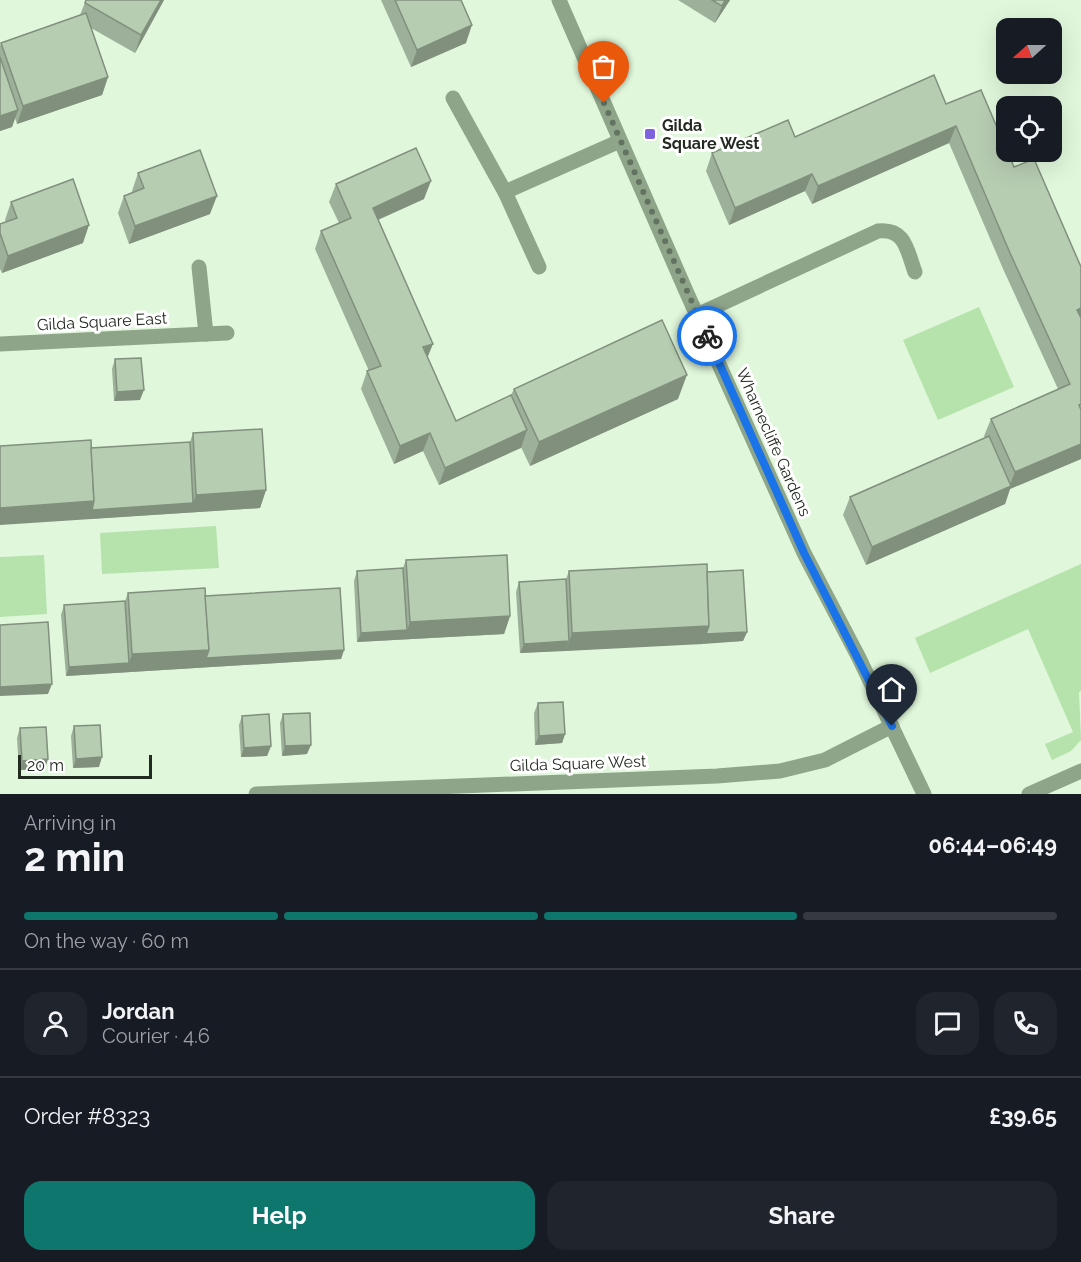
<!DOCTYPE html>
<meta charset="utf-8">
<style>
body{margin:0;font-family:Raleway,sans-serif;background:#20242c;color:#f1f3f6;height:100vh;display:flex;flex-direction:column;font-size:22px;white-space:nowrap}
*{box-sizing:border-box;margin:0}
p{font-size:20px;color:#9ea1a6}
.icon{flex:none;width:33px;height:33px;fill:none;stroke:currentColor;stroke-width:2;stroke-linecap:round;stroke-linejoin:round}
.map{position:relative;height:794px;overflow:hidden}
.details{display:flex;flex-direction:column;background:#171b24;flex:1}
.details>*{flex:none}
.needle{width:39px;rotate:249deg}
.fabs{position:absolute;left:996px;top:18px;display:grid;gap:12px}
.fabs a{display:grid;place-items:center;width:66px;height:66px;border-radius:12px;background:#171b24;box-shadow:0 6px 24px #0002;font-size:30px}
.scale{position:absolute;left:18px;bottom:15px;width:134px;box-sizing:border-box;padding-left:6px;border:3px solid #222b20;border-top:0;font-size:16px;line-height:21px;white-space:nowrap;color:#222b20;-webkit-text-stroke:4px #fff;paint-order:stroke}
.pin{position:absolute;display:grid;place-items:center;width:51px;height:51px;color:#fff;margin:-62px -26px;border-radius:50% 50% 50% 0;rotate:-45deg;box-shadow:0 0 6px #0007}
.pin .icon{rotate:45deg}
.courier{position:absolute;display:grid;place-items:center;width:60px;height:60px;margin:-30px;border:4px solid #1a73e8;border-radius:50%;background:#fff;color:#222;box-shadow:0 2px 8px #0007}
.overview em{font-style:normal;font-weight:700}
.overview div{display:flex;flex-direction:column-reverse}
.overview{display:flex;align-items:center;justify-content:space-between;height:102px;padding:0 24px}
h1{font-size:39px;font-weight:700;line-height:45px}
.bar{display:grid;grid-template-columns:repeat(4,1fr);gap:9px 6px;align-content:center;height:72px;padding:0 24px}
.bar i{height:8px;border-radius:4px;background:#363941}
.bar .current{background:#0f766e}
.bar p{grid-column:span 4}
.line{display:flex;align-items:center;gap:15px;padding:0 24px;border-top:2px solid #363941}
.line div{flex:1}
.round{display:grid;place-items:center;flex:none;width:63px;height:63px;border-radius:18px;background:#20242c}
.cta{display:flex;gap:12px;margin-top:auto;padding:12px 24px}
.cta a{flex:1;height:69px;border-radius:18px;background:#0f766e;color:#fff;font-size:24px;font-weight:700;line-height:69px;text-align:center}
.cta a+a{background:#20242c;color:#f1f3f6}
.map>svg:first-child{display:block}
</style>
<div class="map">
<svg width="1081" height="794" viewBox="0 0 1081 794">
<rect width="100%" height="100%" fill="#e0f7db"/>
<!-- green -->
<g fill="#b5e3ab">
<path d="M979,307l35,80 -76,33 -35,-80z"/>
<path d="M216,526l3,42 -117,6 -2,-41z"/>
<path d="M44,555l3,59 -47,3v-60z"/>
<path d="M1081,564v127l-2,1 2,48 -10,11 -19,9 -7,-16 28,-12 -45,-103 -98,44 -15,-35z"/>
</g>
<g fill="none" stroke-linecap="round" stroke-linejoin="round">
<!-- service -->
<g stroke="#8fa58a" stroke-width="15">
<path d="M453,98l52,94 115,-51"/>
<path d="M505,192l34,75"/>
<path d="M697,315l181,-84c28,-3 29,20 37,41"/>
<path d="M1029,794l52,-23"/>
</g>
<!-- minor -->
<g stroke="#8fa58a" stroke-width="15">
<path d="M199,267l7,67"/>
<path d="M0,344l227,-11"/>
<path d="M256,794l461,-18 63,-5 45,-11 67,-34"/>
</g>
<!-- tertiary -->
<path stroke="#8fa58a" stroke-width="15" d="M559,0l127,291 118,262 55,105 65,136"/>
</g>
<!-- wall -->
<g fill="#9db099">
<path d="M86,0h78l-29,53 -44,-25 17,49 -6,18 -85,29 -2,-6 -3,9 -12,4v-85l1,-3 79,-28z"/>
<path d="M381,0h80l5,43 -55,24z"/>
<path d="M678,0h52l-15,23z"/>
<path d="M946,104l68,63 67,100v192l-71,30 -5,15 -139,61 -23,-50 7,-18 135,-59 -1,-2 7,-17 67,-30 -54,-118 -55,-128 -137,61 -7,-13 -76,34 -23,-54 6,-18 83,-16z"/>
<path d="M138,173l72,41 -81,30 -11,-31 6,-17 8,-3v-2z"/>
<path d="M336,184l88,15 -46,21 50,138 28,63 55,-26 3,-6 164,10 -148,67 -9,-19 -82,38 -16,-34 -29,13 -33,-75 6,-18h2l-54,-122 6,-18 18,-8 -10,-21z"/>
<path d="M11,202l72,41 -81,30 -2,-4v-45l6,-2 -1,-2z"/>
<path d="M115,359l25,41 -26,1 -2,-32z"/>
<path d="M193,433l73,57 -6,18 -172,11 3,-71 99,-6z"/>
<path d="M406,560l104,56 -6,18 -147,8 -3,-61 3,-10 46,-3z"/>
<path d="M569,571l138,1 40,60 -4,9 -223,12 -4,-61 3,-10 47,-3z"/>
<path d="M128,593l77,3 139,54 -3,9 -275,17 -5,-61 3,-10 61,-4z"/>
<path d="M538,703l27,31 -3,9 -27,2 -1,-32z"/>
<path d="M283,714l24,40 -25,2 -2,-33z"/>
<path d="M242,716l29,30 -4,10 -26,1 -2,-32z"/>
<path d="M74,726l25,41 -26,1 -2,-32z"/>
<path d="M20,728l25,41 -26,1 -2,-32z"/>
</g>
<!-- shaded-wall -->
<g fill="#80907d">
<path d="M161,0h3l-29,53 6,-18z"/>
<path d="M725,0h5l-15,23 7,-17z"/>
<path d="M472,25l-6,18 -55,24 6,-17z"/>
<path d="M108,77l-6,18 -85,29 6,-18z"/>
<path d="M18,110l-6,17 -12,4v-15z"/>
<path d="M956,126l-7,17 -137,61 6,-18z"/>
<path d="M812,174l-7,17 -76,34 6,-17z"/>
<path d="M431,181l-7,18 -58,26 7,-17z"/>
<path d="M217,196l-7,18 -81,30 6,-18z"/>
<path d="M89,225l-6,18 -81,30 6,-17z"/>
<path d="M1081,308v15l-4,-13z"/>
<path d="M433,344l-7,17 -3,-14z"/>
<path d="M687,375l-9,24 -148,67 9,-24z"/>
<path d="M144,390l-4,10 -26,1 3,-9z"/>
<path d="M527,430l-6,18 -82,37 6,-17z"/>
<path d="M430,433l-7,18 -29,13 6,-18z"/>
<path d="M1081,444v15l-71,30 -5,15 -139,61 6,-18 137,-60 6,-15z"/>
<path d="M266,490l-6,18 -260,17v-17l94,-7 99,2 3,-8z"/>
<path d="M510,616l-6,18 -147,8 4,-9 46,-3 3,-8z"/>
<path d="M709,626l-6,18 -137,7 6,-18z"/>
<path d="M747,632l-4,9 -40,3 3,-10z"/>
<path d="M569,641l-3,10 -46,2 4,-9z"/>
<path d="M209,650h135l-3,9 -275,17 3,-9 60,-4 3,-9z"/>
<path d="M52,684l-4,10 -48,2v-9z"/>
<path d="M565,734l-3,9 -27,2 4,-9z"/>
<path d="M311,745l-4,9 -25,2 3,-10z"/>
<path d="M271,746l-4,10 -26,1 3,-9z"/>
<path d="M102,757l-3,10 -26,1 3,-9z"/>
<path d="M48,759l-3,10 -26,1 3,-9z"/>
</g>
<!-- building -->
<g fill="#b7cdb2" stroke="#80907d" stroke-width="1.5">
<path d="M86,0h75l-20,35 -56,-32z"/>
<path d="M395,0h66l11,25 -55,25z"/>
<path d="M712,0h13l-3,6z"/>
<path d="M86,13l22,64 -85,29 -22,-63z"/>
<path d="M0,57l18,53 -18,6z"/>
<path d="M934,75l12,29 35,-14 33,77 20,-8 47,108v41l-4,2 4,8v86l-2,1 2,5v34l-66,28 -24,-53 79,-35 -60,-131 -54,-127 -138,60 -6,-12 -77,34 -23,-55 76,-33 7,17z"/>
<path d="M416,148l15,33 -58,27 60,136 -10,3 33,74 55,-26 16,35 -82,38 -15,-35 -30,13 -33,-75 14,-5 -60,-135 30,-13 -15,-34z"/>
<path d="M200,150l17,46 -82,30 -11,-30 20,-8 -6,-15z"/>
<path d="M73,179l16,46 -81,31 -8,-23v-9l17,-6 -6,-16z"/>
<path d="M662,320l25,55 -148,67 -25,-53z"/>
<path d="M141,358l3,32 -27,2 -2,-33z"/>
<path d="M262,429l4,61 -70,5 -3,-62z"/>
<path d="M989,436l22,50 -139,61 -22,-50z"/>
<path d="M91,440l3,61 -94,7v-62z"/>
<path d="M190,442l3,61 -101,7 2,-9 -3,-53z"/>
<path d="M507,555l3,61 -100,6 -4,-62z"/>
<path d="M707,564l2,62 -137,7 -3,-62z"/>
<path d="M403,568l4,62 -46,3 -4,-62z"/>
<path d="M743,570l4,62 -41,2 3,-8 -2,-54z"/>
<path d="M566,579l3,62 -45,3 -5,-62z"/>
<path d="M205,588l4,62 -77,4 -4,-61z"/>
<path d="M340,588l4,62 -138,8 3,-8 -4,-54z"/>
<path d="M125,601l4,62 -60,4 -5,-62z"/>
<path d="M48,622l4,62 -52,3v-62z"/>
<path d="M563,702l2,32 -26,2 -1,-33z"/>
<path d="M310,713l1,32 -26,1 -2,-32z"/>
<path d="M269,714l2,32 -27,2 -2,-32z"/>
<path d="M100,725l2,32 -26,2 -2,-33z"/>
<path d="M46,727l2,32 -26,2 -2,-33z"/>
</g>
<g fill="none" stroke-linecap="round" stroke-linejoin="round">
<!-- done -->
<path stroke="#647261" stroke-width="6" stroke-dasharray="0 10.8" d="M604,103l103,233"/>
<!-- route -->
<path stroke="#1a73e8" stroke-width="8" d="M707,336l97,217 88,173"/>
</g>
<!-- markers -->
<rect fill="#7e62dd" stroke="#fff" stroke-width="2" x="644" y="128" width="12" height="12" rx="3"/>
<g text-anchor="middle" stroke-width="6" stroke-linejoin="round" paint-order="stroke">
<!-- poi labels -->
<g font-size="16" font-weight="bold" fill="#222b20" stroke="#fff" text-anchor="start">
<text x="662" y="131">Gilda<tspan x="662" dy="18">Square West</tspan></text>
</g>
<!-- street labels -->
<g font-size="16" fill="#222b20" stroke="#fff">
<text transform="translate(102 321) rotate(-3)" y="6">Gilda Square East</text>
<text transform="translate(774 442) rotate(66)" y="6">Wharnecliffe Gardens</text>
<text transform="translate(578 763) rotate(-2)" y="6">Gilda Square West</text>
</g>
</g>
</svg>
<div class="fabs">
<a><svg class="needle" viewBox="-14 -14 28 28"><path d="M0-13l5 13h-10z" fill="#e53935"/><path d="M0 13l5-13h-10z" fill="#9ea1a6"/></svg></a>
<a><svg class="icon" aria-label="locate" viewBox="0 0 24 24"><circle cx="12" cy="12" r="6"/><path d="M12 2v4M12 18v4M2 12h4M18 12h4"/></svg></a>
</div>
<div class="scale">20 m</div>
<div class="pin" style="left:604px;top:103px;background:#ea580c"><svg class="icon" aria-label="bag" viewBox="0 0 24 24"><path d="M5 8h14l-1 12H6zM9 8a3 3 0 0 1 6 0"/></svg></div>
<div class="pin" style="left:892px;top:726px;background:#1f2937"><svg class="icon" aria-label="home" viewBox="0 0 24 24"><path d="M3 11l9-7 9 7M6 9v11h12V9"/></svg></div>
<div class="courier" style="left:707px;top:336px"><svg class="icon" aria-label="bike" viewBox="0 0 24 24"><circle cx="6" cy="16" r="4"/><circle cx="18" cy="16" r="4"/><path d="M6 16l4-8h5l3 8M10 8l3 8H6M13 5h3"/></svg></div>
</div>
<section class="details">
<div class="overview"><div><h1>2 min</h1><p>Arriving in</p></div><em>06:44–06:49</em></div>
<div class="bar"><i class="current"></i><i class="current"></i><i class="current"></i><i></i><p>On the way · 60 m</p></div>
<div class="line" style="height:108px"><a class="round"><svg class="icon" aria-label="person" viewBox="0 0 24 24"><circle cx="12" cy="8" r="4"/><path d="M4 21q1-7 8-7t8 7"/></svg></a><div><b>Jordan</b><p>Courier · 4.6</p></div><a class="round"><svg class="icon" aria-label="chat" viewBox="0 0 24 24"><path d="M4 5h16v11H9l-5 4z"/></svg></a><a class="round"><svg class="icon" aria-label="phone" viewBox="0 0 24 24"><path d="M5 4h4l2 5-3 2q2 4 5 5l2-3 5 2v4C11 20 4 13 5 4z"/></svg></a></div>
<div class="line" style="height:78px"><div>Order #8323</div><b>£39.65</b></div>
<div class="cta"><a>Help</a><a>Share</a></div>
</section>
